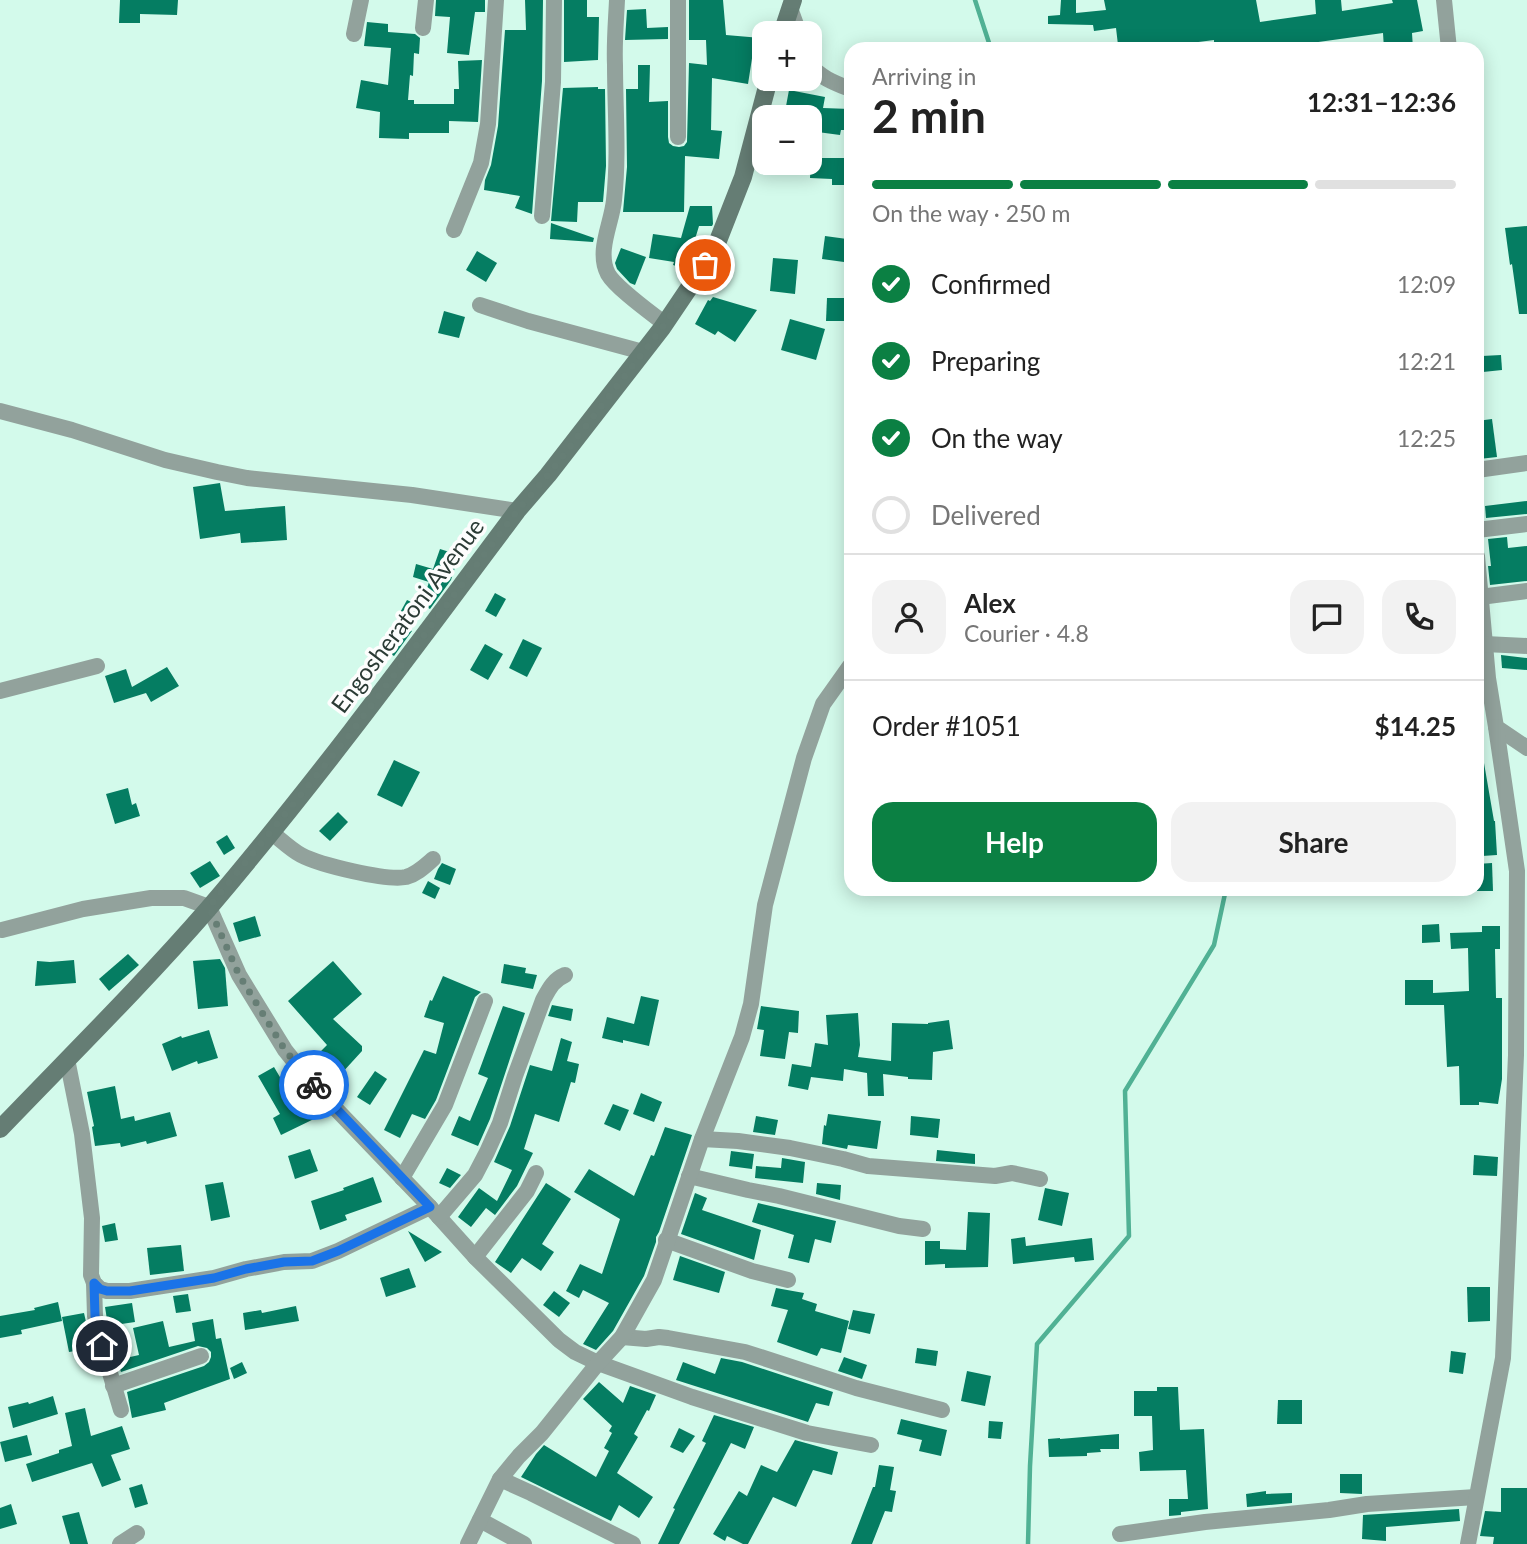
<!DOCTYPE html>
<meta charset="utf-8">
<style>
body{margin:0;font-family:Lato,sans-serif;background:#f2f2f2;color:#222;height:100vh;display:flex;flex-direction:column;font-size:26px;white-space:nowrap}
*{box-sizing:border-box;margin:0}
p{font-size:23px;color:#767676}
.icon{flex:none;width:38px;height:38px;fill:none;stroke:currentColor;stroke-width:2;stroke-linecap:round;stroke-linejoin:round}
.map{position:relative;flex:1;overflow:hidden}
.side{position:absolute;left:844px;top:42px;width:640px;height:854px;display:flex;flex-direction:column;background:#fff;border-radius:21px;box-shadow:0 4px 18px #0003}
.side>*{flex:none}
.fabs{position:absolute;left:752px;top:21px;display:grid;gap:14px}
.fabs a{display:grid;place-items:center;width:70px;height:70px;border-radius:14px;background:#fff;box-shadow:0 4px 18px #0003;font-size:35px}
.pin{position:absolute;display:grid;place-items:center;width:60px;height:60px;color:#fff;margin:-30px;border:4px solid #fff;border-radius:50%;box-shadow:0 2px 7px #0007}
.courier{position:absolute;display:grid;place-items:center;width:70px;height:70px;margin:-35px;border:5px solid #1a73e8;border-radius:50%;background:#fff;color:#222;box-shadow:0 2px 9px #0007}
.summary em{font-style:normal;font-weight:700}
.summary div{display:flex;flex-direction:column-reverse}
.summary{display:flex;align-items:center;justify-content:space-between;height:119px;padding:0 28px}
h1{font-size:46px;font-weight:700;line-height:52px}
.bar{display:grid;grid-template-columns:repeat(4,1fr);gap:10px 7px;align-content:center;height:84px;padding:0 28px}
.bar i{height:9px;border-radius:5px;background:#e0e0e0}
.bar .on{background:#0b8043}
.bar p{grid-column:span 4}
.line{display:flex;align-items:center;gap:18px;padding:0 28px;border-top:2px solid #e0e0e0}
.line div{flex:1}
.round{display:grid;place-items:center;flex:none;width:74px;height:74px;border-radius:21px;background:#f2f2f2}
ol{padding:0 28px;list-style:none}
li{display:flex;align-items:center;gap:21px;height:77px}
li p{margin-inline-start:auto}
li .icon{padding:7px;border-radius:50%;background:#0b8043;color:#fff;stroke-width:4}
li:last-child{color:#767676}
li i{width:38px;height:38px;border:4px solid #e0e0e0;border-radius:50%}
.action{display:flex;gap:14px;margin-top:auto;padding:14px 28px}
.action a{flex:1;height:80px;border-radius:21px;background:#0b8043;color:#fff;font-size:28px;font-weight:700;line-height:80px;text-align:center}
.action a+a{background:#f2f2f2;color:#222}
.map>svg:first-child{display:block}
</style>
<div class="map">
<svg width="1527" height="1544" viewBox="0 0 1527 1544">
<rect width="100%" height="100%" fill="#d3faeb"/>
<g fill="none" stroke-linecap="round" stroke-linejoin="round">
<!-- stream -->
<g stroke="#50b194" stroke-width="4.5">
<path d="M975,0l16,49"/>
<path d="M1028,1544l2,-78 7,-122 92,-108 -4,-145 89,-146 12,-56"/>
</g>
</g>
<!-- building -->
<g fill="#057d62">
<path d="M120,0h58l-1,15 -37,-1v9h-21z"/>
<path d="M436,0h49v12h-10l-6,43 -22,-2 3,-36 -15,-1z"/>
<path d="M525,0h18l-1,81 -10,133 -17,-6 5,-12 -36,-6 1,-10 6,-15 7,-39 7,-96h21z"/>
<path d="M564,0h23v17h12l-1,43 -34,2z"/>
<path d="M689,0h34l3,35 35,3 -2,15 -6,-1 -5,32 -36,-6 -1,52 11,1 -3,28 -34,-3 -1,56h-61l4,-45 -1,-78h12v-24h12l-1,37 19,-1v36l1,6 4,3 6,1 5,-1 3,-4 2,-79 18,2 -1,-25h-17z"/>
<path d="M1061,0h15v13l30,-3 -2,-10h152l4,22 56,-8 -1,-14h26l1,11 51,-8 -1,-3h25l6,31 -11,2 1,16h-29l-1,-16 -115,16h-54v-9l-31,4 1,5h-43l-1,-7 -22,3 -2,-17 -22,3 -1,-6 -45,-1v-8l12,-1z"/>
<path d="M646,9l1,19 21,-1v12l-43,1 2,-30z"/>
<path d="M367,22l21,2v8l27,2 5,4 -1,16 -5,-1 -1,23 -3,-1 -2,25h6v4h40v-15h5l-1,-28 24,-1 -4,62 -29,-1v12h-40v6l-30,-1 1,-26 -24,-4 5,-28 27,5 3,-37 -27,-2z"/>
<path d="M598,87v2h7l1,77 -3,36h-25l-1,20 -26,-1 12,-133z"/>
<path d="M789,90l36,7 -2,11 27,1v21h-9l-1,5 -30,-4v-14h-26z"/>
<path d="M811,158h37v27h-16v-6l-22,-1z"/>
<path d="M690,206h22l1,18 -1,2h-13l-13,43 -13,-4 1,-3 -25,-4 4,-24 28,4z"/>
<path d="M551,223l43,15 -1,4 -43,-3z"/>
<path d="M1527,226v88h-8l-7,-50 -2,1 -5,-37z"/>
<path d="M825,236l22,3 -3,23 -22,-3z"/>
<path d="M621,248l25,9 -11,28 -5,-2 -13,-14 -2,-6z"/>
<path d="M477,251l20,12 -11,19 -20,-12z"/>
<path d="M773,258l25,2 -3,34 -25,-3z"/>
<path d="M713,297l44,13 -22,32 -17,-11 -3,4 -20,-11 13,-24 2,1z"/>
<path d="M827,298h23v23h-24z"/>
<path d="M444,311l21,6 -6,21 -21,-5z"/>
<path d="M790,319l35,10 -9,31 -35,-10z"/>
<path d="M1501,355l1,15 -19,2 -1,-16z"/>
<path d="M1492,419l5,38 -18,2 -2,-38z"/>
<path d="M220,483l5,28 60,-5 2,34 -46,3 -1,-10 -40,6 -7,-52z"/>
<path d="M1527,501v13l-41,4 -1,-12z"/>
<path d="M1507,537l1,11 19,-2v35l-37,4 -2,-19h3l-3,-27z"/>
<path d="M440,549l19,6 -8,25 -21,29 -8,-5 7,-22 -16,-5 3,-13 17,5z"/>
<path d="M495,593l11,6 -10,18 -11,-6z"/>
<path d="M407,600l15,7 -12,23 2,1 -18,25 -13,-8 18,-29 -2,-1z"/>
<path d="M523,639l19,9 -15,29 -18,-9z"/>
<path d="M485,644l18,10 -15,26 -18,-10z"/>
<path d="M1501,655l26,3v12l-25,-2z"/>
<path d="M167,667l12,19 -28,16 -5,-9 -32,10 -9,-27 21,-7 6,18z"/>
<path d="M362,669l13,7 -12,19 -12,-8z"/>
<path d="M394,760l26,12 -18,35 -25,-12z"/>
<path d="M1484,763l10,58h1l2,34 -15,1 -2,-49h-3v-43z"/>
<path d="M128,788l4,17 4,-2 4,13 -25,8 -9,-30z"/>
<path d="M338,812l10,10 -18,19 -11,-10z"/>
<path d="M227,835l8,13 -11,7 -8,-13z"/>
<path d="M210,861l10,15 -20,12 -10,-15z"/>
<path d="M442,863l14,6 -6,16 -16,-6 4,-10z"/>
<path d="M1492,863l1,28h-16v-27z"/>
<path d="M428,881l12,7 -5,11 -13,-6z"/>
<path d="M255,916l6,20 -22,6 -6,-19z"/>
<path d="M1439,924l1,18 -18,1v-18z"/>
<path d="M1482,926h18v23h-5l1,49h6v81l-4,25 -19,-2v3h-19l-1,-39 -12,1 -3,-62h-39v-25h28v13l36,-2 -1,-43 -17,1 -1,-16 32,-1z"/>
<path d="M128,954l11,11 -30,26 -10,-12z"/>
<path d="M220,959l5,9 3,38 -30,3 -5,-48z"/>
<path d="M74,960l2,23 -41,3 2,-25 13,1z"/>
<path d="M333,961l29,33 -29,25 29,27v5l-21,23 -23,-20 9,-9 -39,-44z"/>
<path d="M504,964l22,4 -1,5 12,2 -4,14 -32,-6z"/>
<path d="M443,976l38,16 -6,5 -39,103 -11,19 -13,-5 -12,24 -16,-8 40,-80 12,4 8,-31 -20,-6 6,-17 2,1z"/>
<path d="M641,996l18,4 -10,46 -26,-6v3l-21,-5 5,-21 27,7z"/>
<path d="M552,1005l21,4 -2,12 -23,-5z"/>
<path d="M503,1006l22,7 -35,106 -12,27 -27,-11 8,-19 11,5 18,-43 -10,-4z"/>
<path d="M761,1006l38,5 -1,22 -9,-1 -4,27 -25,-3 4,-26 -7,-1z"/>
<path d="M858,1013l2,32 -2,12 33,4 1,-38 36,1v-1l21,-3 4,29 -20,3 -1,28 -24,-1v-2l-25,-3 1,22h-16l-1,-23 -23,-4 -1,12 -32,-4 -3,13 -20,-4 4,-22 19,3 4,-24 13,2 -2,-30z"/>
<path d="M209,1030l9,28 -20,6 -1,-3 -25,10 -10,-27 19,-8 1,2z"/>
<path d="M561,1038l11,4 -5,19 12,3 -4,19 -4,-1 -12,40 -24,-8 -11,35 9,4 -16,33 -22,29 -9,-7 -15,19 -13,-10 21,-29 18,13 15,-31 -18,-8 16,-36 20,-61 22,6z"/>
<path d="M274,1067l23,39 13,-6 8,17 -37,18 -8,-17 7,-4 -22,-38z"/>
<path d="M375,1071l12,8 -17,26 -13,-8z"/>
<path d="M115,1086l6,33 13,-3 1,5 35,-9 7,24 -30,8 -1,-3 -25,6 -1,-4 -25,3 -3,-19 2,-1 -7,-34z"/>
<path d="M641,1093l21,9 -8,20 -21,-8z"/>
<path d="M613,1104l16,6 -9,21 -16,-7z"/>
<path d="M828,1114l53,7 -4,28 -29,-4 -1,4 -25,-5 2,-19 2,1z"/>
<path d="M756,1116l22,4 -3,15 -22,-3z"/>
<path d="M911,1116l29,3 -2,19 -28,-3z"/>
<path d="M665,1127l27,8 -33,97 -3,5v5l-12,34 -31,55 -17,19 -13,-6 26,-41 -26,-13 -4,8 -13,-7 14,-27 22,10 18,-55 -46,-27 15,-23 45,27 17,-41 3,1z"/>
<path d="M310,1149l8,22 -23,8 -7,-23z"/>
<path d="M937,1150l38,4v10l-39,-3z"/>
<path d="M731,1151l23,3 -2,15 -23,-3z"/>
<path d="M1474,1155l24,2 -1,19 -24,-1z"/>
<path d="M782,1158l23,4 -2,21 -48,-5 1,-12 25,2z"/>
<path d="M447,1168l14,7 -11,13 -11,-5z"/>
<path d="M373,1177l9,25 -37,13 2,5 -27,10 -9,-29 33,-11 -1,-2z"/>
<path d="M223,1182l7,35 -19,4 -6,-36z"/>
<path d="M546,1183l25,16 -29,45 12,8 -13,19 -19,-13 -11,15 -16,-11z"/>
<path d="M817,1183l24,2 -1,15 -24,-6z"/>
<path d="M1045,1188l24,5 -7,33 -24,-6z"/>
<path d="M695,1193l12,5 -5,12 59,20 -7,30 -73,-26z"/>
<path d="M758,1203l78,18 -5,22 -16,-4 -6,24 -21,-5 6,-23 -42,-13z"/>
<path d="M968,1212l22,1 -2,54 -43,1v-4l-20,1v-24h15v8l26,1z"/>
<path d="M115,1223l3,17 -13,2 -3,-16z"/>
<path d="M408,1231l34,21 -17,10z"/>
<path d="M1025,1237l1,9 66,-8 2,22 -19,2 -1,-5 -61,7 -2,-25z"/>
<path d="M181,1245l3,26 -34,4 -3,-27z"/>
<path d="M680,1256l45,16 -6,21 -46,-13z"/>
<path d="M409,1268l7,19 -30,10 -6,-19z"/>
<path d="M1467,1287h23v34l-22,1z"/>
<path d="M776,1288l28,5 -2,6 15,5 -2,7 34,10 -8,32 -20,-5 -4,8 -40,-14 11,-32 -17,-4z"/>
<path d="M554,1291l16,12 -11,14 -16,-12z"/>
<path d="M188,1294l3,17 -15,2 -3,-17z"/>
<path d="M58,1302l4,19 -41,9 1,4 -22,4v-22l35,-6 -1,-2z"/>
<path d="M132,1303l3,19 -27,4 -3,-19z"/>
<path d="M296,1306l3,15 -54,9 -2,-17 18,-3 1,3z"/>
<path d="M853,1310l22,4 -5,20 -22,-5z"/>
<path d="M84,1313l4,18 -3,1 3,17 -19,3 -7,-35z"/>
<path d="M213,1319l3,20 5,-1 9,41 -66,24 2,7 -34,8 -5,-26 77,-26 5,-4 2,-5v-5l-4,-4 -9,-2 -77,26 -4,-12 22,-5 -6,-27 30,-7 6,26 26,-6 -3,-18z"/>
<path d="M917,1348l21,3 -2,15 -21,-3z"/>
<path d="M1451,1351l15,2 -3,21 -14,-2z"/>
<path d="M844,1357l23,8 -5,14 -24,-8z"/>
<path d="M721,1358l21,4 91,30 -4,14 -13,-3 -8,19 -132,-42 7,-18 32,12z"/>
<path d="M242,1362l5,11 -13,6 -4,-11z"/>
<path d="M967,1371l24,5 -6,30 -24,-5z"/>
<path d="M599,1382l24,21 7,-17 26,9 -7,16 -2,-1 -13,24 4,3 -21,36 36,24 -14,21 -20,-13 -8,16 -90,-44 15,-23 8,-9 52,32 13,-26 -5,-3 8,-15 -3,-2 3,-5 -29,-27z"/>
<path d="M1157,1387h21l2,43 24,-1 4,80 -27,3v3l-12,1v-17h19l-2,-29 -46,1 -1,-19 14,-2 -1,-34h-18v-25h23z"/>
<path d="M53,1396l5,18 -45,14 -5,-21 20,-5 1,2z"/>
<path d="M1278,1400h24v24h-25z"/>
<path d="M85,1408l6,28 31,-10 8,23 -19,6 10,25 -19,7 -10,-24 -60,19 -6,-18 33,-11v-3l13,-4 -7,-33z"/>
<path d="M714,1415l40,12 -9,22 -14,-6 -52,101h-21l17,-35 -2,-1 33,-65 -4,-2z"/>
<path d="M901,1419l46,11 -6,26 -22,-5 3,-11 -25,-6z"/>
<path d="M989,1421l14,1 -2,17 -13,-1z"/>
<path d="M679,1428l16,8 -12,17 -13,-6z"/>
<path d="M1119,1434v15h-19l1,3 -14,1v3l-38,1 -1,-18 12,-1v1z"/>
<path d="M27,1435l5,20 -27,7 -5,-20z"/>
<path d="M795,1440l43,12 -6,23 -19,-5 -17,37 -23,-10 -25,47h-5l-16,-8 -2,5 -12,-7 26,-43 8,5 14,-31 16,7z"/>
<path d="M879,1465l15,2 -4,23 6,1 -4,21 -7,-1 -13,33h-21l22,-57h2z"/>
<path d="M1340,1474h22v20l-22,-1z"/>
<path d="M142,1484l6,20 -13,4 -6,-20z"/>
<path d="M1501,1488h26v56h-34l1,-7 -14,-1 5,-25 16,1z"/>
<path d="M1266,1491v3l26,-1v10l-45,4 -1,-13z"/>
<path d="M11,1504l6,20 -17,5v-21z"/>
<path d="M1459,1509l1,12 -74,6v14l-24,-2 1,-24z"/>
<path d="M79,1512l9,32h-18l-8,-28z"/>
</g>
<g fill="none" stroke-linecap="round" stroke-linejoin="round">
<!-- street -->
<g stroke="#92a29c" stroke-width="16">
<path d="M617,0c-1,22 -3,43 -2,65 0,45 4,90 -1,135 -2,23 -18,51 -6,74 8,14 43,39 57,50"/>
<path d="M678,0v137"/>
<path d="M1444,0l5,49"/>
<path d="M790,8l9,25"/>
<path d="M423,28l3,-28"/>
<path d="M354,34l7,-34"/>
<path d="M810,65c11,13 25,18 40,24"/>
<path d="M542,216l11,-134 1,-82"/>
<path d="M454,230l27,-67 7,-39 8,-124"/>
<path d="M480,305l48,16 115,31"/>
<path d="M0,411l72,19 93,30 52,12 30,6 165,17 105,16"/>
<path d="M1477,470l50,-7"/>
<path d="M1477,530l50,-6"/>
<path d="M1477,556l11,122 8,49 31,21"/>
<path d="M1480,597l47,-6"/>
<path d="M1485,644l42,2"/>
<path d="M0,691l97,-25"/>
<path d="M271,832c9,7 19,17 30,23 19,10 85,26 105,22 11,-3 19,-11 27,-18"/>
<path d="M2,930l81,-21 68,-11h33l25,9 30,68 46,75 28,35 117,122 45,50 84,83 16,12 23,11 94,34 115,36 64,12"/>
<path d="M67,1059l15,75 10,84 -1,57 3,8 6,6 7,2h23l84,-13 32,-9 38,-7 28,-1 26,-10 92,-44"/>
<path d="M702,1139l36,2 52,7 53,11 25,7 127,10 17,-3 28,6"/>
<path d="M689,1176l59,14 31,6 120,30 24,3"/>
<path d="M402,1178l43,-73 40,-104"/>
<path d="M439,1217l36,-42 12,-23 13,-29 15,-47 28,-76c6,-11 10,-20 22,-25"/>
<path d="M666,1240l86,31 36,9"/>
<path d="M475,1257l52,-66 9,-18"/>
<path d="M94,1283l1,33 7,30 19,64"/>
<path d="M622,1337l24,2 13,-2 9,1 77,14 111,36 86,22"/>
<path d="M113,1386l88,-30"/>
<path d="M500,1479l31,14 102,51"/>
<path d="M480,1520l44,24"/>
<path d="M1120,1534l85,-12 124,-12 38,-6 109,-7"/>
<path d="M120,1544l17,-11"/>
<path d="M468,1544l32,-65 19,-23 23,-23 56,-70 24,-26 32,-57 48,-141 40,-102 9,-33 14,-99 39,-147 19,-54 27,-38"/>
<path d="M1468,1544l35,-186 13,-303 1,-184 -21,-144"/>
</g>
<!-- secondary -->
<g stroke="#657d74" stroke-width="18">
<path d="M782,33l11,-33"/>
<path d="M0,1129c70,-73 142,-144 208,-220 109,-128 209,-264 309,-398l31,-36 114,-147 52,-77 29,-74 26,-98"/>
</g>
</g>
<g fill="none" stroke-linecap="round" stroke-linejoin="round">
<!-- done -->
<path stroke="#667e75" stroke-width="7" stroke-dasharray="0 12.6" d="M314,1085l-29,-35 -46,-75 -30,-68 138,-169 170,-227 31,-36 114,-147 43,-63"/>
<!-- route -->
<path stroke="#1a73e8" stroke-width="9" d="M102,1346l-7,-30 -1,-33 6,6 7,2h23l84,-13 32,-9 38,-7 28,-1 26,-10 92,-44 -116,-122"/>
</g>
<g text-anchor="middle" stroke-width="7" stroke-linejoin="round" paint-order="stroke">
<!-- street labels -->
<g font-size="24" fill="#2b3b35" stroke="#fdfdfd">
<text transform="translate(408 616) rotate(-53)" y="8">Engosheratoni Avenue</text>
</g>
</g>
</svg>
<div class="fabs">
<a>+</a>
<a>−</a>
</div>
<div class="pin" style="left:705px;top:265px;background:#ea580c"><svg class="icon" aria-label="bag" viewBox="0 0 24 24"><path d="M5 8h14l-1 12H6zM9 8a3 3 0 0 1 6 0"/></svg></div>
<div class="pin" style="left:102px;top:1346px;background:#1f2937"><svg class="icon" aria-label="home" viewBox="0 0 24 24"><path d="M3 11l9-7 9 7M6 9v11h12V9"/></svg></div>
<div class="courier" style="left:314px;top:1085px"><svg class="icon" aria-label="bike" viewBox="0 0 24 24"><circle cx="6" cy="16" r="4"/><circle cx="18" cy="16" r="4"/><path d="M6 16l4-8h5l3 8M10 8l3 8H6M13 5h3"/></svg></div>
<section class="side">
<div class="summary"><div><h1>2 min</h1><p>Arriving in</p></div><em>12:31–12:36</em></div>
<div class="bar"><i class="on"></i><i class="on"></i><i class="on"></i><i></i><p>On the way · 250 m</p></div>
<ol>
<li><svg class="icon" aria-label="check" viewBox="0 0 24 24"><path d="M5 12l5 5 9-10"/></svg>Confirmed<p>12:09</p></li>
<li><svg class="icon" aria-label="check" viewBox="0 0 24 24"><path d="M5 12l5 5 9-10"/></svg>Preparing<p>12:21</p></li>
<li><svg class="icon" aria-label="check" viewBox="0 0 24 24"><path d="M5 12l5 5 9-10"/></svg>On the way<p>12:25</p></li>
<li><i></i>Delivered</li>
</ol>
<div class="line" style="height:126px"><a class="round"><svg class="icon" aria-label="person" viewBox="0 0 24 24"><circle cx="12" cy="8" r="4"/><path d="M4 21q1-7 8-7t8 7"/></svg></a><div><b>Alex</b><p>Courier · 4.8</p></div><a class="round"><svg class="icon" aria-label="chat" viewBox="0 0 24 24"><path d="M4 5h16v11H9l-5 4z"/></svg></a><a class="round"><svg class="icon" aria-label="phone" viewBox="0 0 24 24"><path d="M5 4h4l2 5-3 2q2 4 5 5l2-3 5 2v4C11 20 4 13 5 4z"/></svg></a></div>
<div class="line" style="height:91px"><div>Order #1051</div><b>$14.25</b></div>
<div class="action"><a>Help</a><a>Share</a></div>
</section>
</div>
